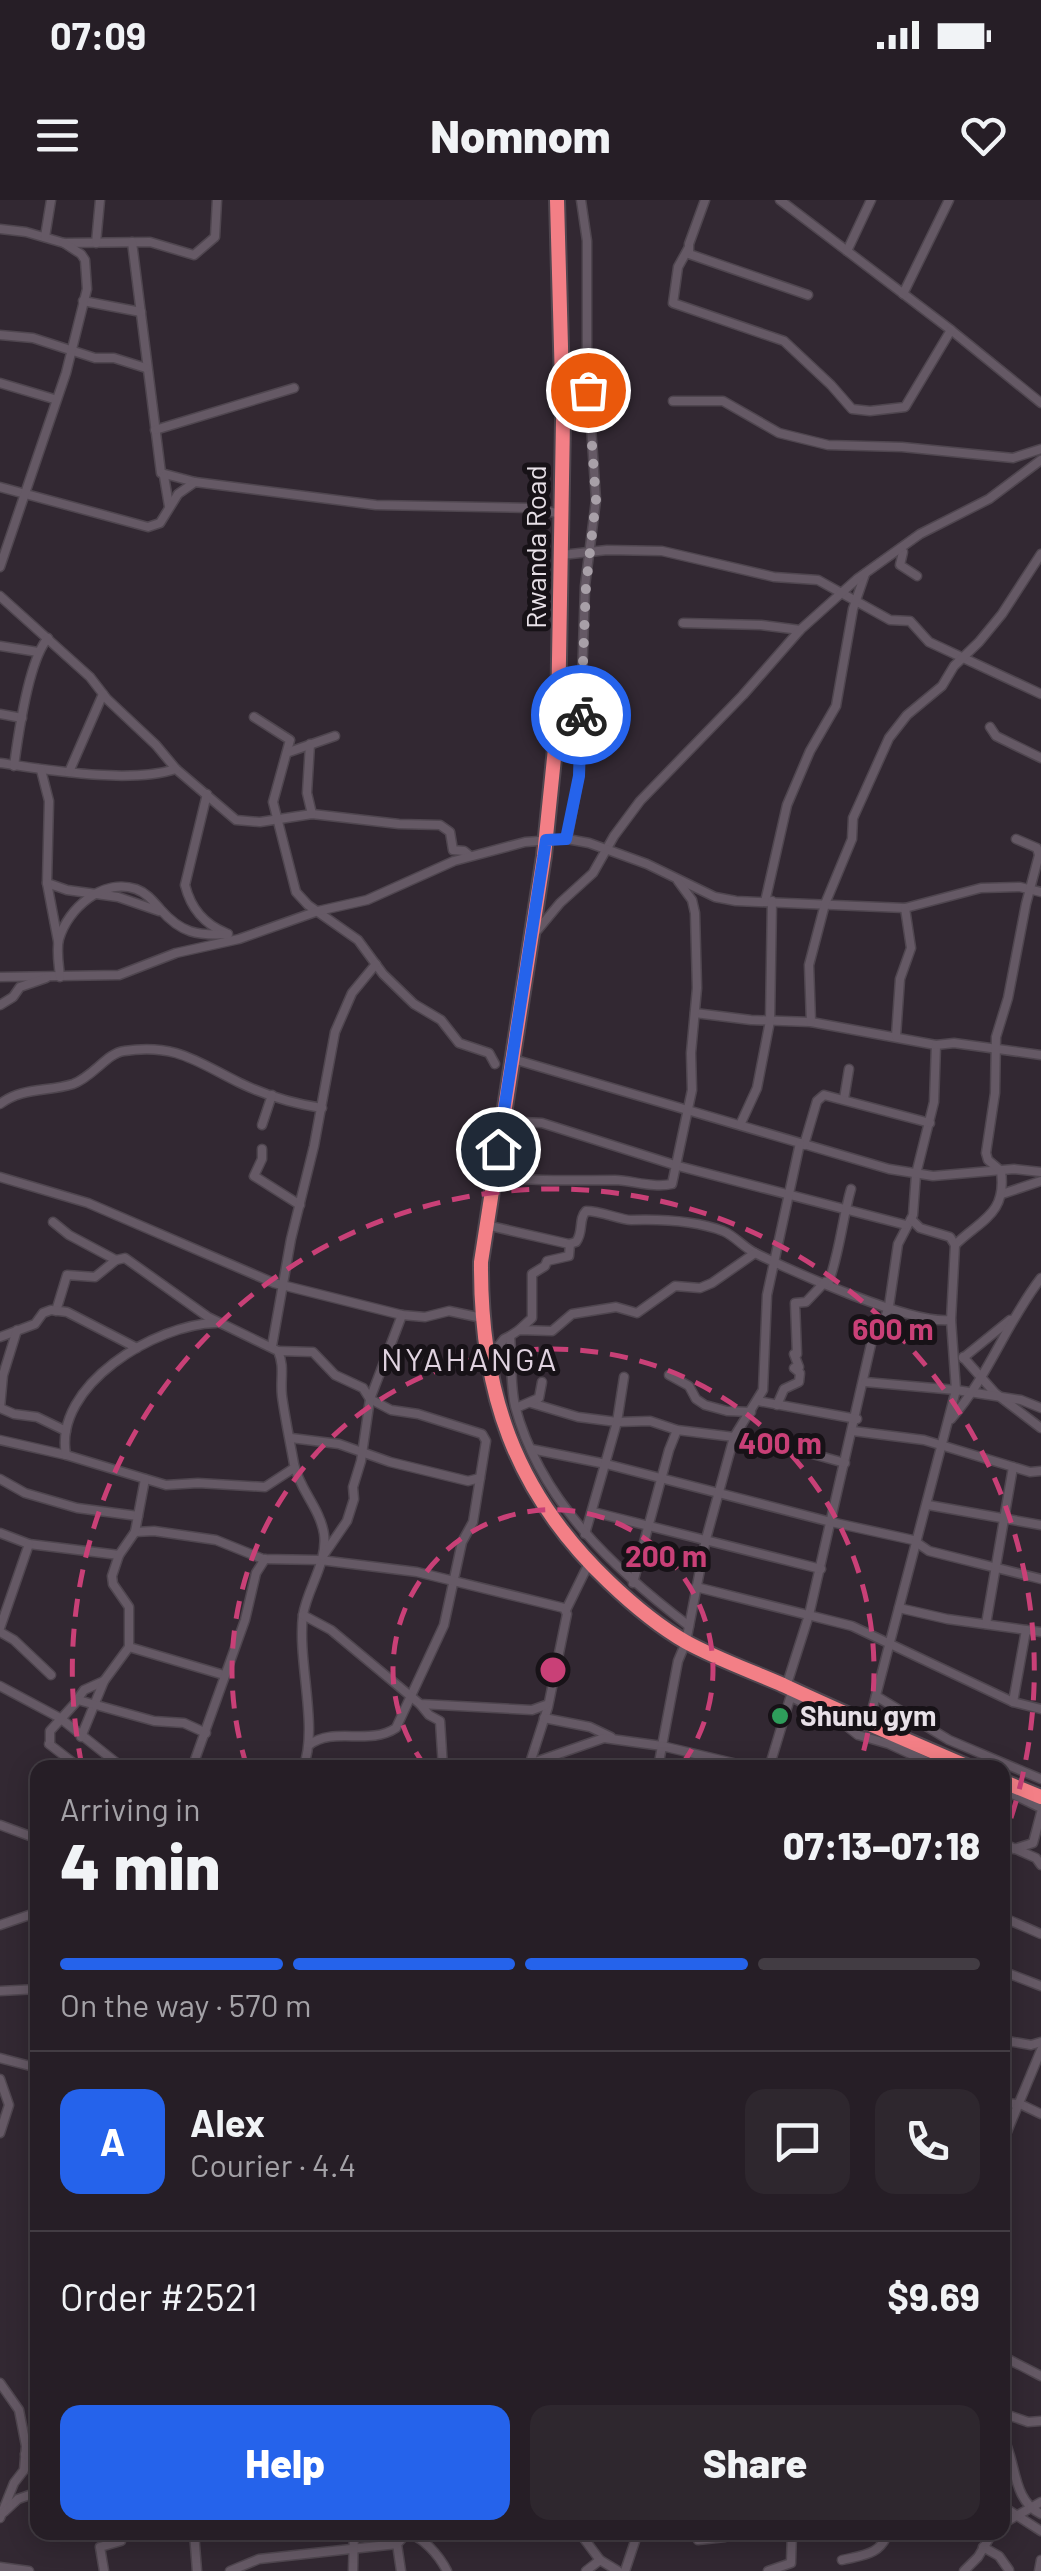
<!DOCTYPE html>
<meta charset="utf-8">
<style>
body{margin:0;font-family:Barlow,sans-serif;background:#2e272e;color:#f1f3f6;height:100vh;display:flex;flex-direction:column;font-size:38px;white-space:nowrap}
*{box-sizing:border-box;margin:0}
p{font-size:32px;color:#a4a2a7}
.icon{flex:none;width:55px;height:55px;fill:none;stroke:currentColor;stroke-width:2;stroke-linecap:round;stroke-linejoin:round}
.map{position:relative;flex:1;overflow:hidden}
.sheet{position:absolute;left:30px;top:1560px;width:980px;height:780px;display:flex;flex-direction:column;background:#261e26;border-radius:20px;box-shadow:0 5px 25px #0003,0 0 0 2px #423c43}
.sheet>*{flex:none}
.pin{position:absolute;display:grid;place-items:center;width:85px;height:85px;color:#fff;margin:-42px;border:5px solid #fff;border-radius:50%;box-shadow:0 2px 10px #0007}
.courier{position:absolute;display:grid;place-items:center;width:100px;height:100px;margin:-50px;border:8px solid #2563eb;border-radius:50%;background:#fff;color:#222;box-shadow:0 2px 12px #0007}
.headline em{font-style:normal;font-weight:800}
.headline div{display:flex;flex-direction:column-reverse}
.headline{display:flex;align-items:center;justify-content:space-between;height:170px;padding:0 30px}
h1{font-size:65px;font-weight:800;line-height:75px}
.bar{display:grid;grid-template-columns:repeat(4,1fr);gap:15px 10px;align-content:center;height:120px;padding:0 30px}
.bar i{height:12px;border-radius:8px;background:#423c43}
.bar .current{background:#2563eb}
.bar p{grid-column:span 4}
.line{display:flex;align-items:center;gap:25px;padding:0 30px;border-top:2px solid #423c43}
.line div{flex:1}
.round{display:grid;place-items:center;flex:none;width:105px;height:105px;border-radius:20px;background:#2e272e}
.primary-button{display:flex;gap:20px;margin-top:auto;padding:20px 30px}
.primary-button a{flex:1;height:115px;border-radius:20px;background:#2563eb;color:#fff;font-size:40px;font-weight:800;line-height:115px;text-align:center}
.primary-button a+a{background:#2e272e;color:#f1f3f6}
.status{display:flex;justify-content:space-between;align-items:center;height:70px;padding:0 50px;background:#261e26;direction:ltr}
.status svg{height:28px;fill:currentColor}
header{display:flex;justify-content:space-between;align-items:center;height:130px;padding:0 30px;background:#261e26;font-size:45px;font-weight:800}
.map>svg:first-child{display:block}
</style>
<div class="status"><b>07:09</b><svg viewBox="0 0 49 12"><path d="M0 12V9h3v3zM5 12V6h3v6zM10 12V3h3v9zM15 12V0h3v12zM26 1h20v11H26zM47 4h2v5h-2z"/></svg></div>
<header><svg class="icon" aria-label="menu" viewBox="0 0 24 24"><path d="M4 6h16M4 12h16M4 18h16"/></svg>Nomnom<svg class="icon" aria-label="heart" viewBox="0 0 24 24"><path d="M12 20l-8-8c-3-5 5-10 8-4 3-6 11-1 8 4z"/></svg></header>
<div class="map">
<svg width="1041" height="2371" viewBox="0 0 1041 2371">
<rect width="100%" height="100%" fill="#322832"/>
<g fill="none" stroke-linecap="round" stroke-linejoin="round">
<defs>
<g id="minor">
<path d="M705,0l-16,44v10l119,41"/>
<path d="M780,0l171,130 90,73"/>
<path d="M0,29l26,3 38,11 86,-1 44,13 21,-18 2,-37"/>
<path d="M45,37l6,-37"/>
<path d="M132,42l29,231 34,9"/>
<path d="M96,43l4,-43"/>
<path d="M688,49l-10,18 -5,36 111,38 47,44 21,24 18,2 35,-4 46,-77"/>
<path d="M847,51l24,-51"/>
<path d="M903,94l46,-94"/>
<path d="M83,101l58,11"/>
<path d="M0,135l33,3 62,20h19l32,10"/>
<path d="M0,183l54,16"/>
<path d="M673,201h50l56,32 49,12 74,2 111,11 28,-9"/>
<path d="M563,220l30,2"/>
<path d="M155,230l139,-42"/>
<path d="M164,276l5,30"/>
<path d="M0,287l148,40 12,-4 18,-29 17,-12 181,23 155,3 31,6"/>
<path d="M903,352l-3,13 17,11"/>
<path d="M562,355l45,-5 55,1 112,26 44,3 72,40 20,1 19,21 112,52"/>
<path d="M0,367l66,-194 21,-84 -2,-29 -4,-6 -17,-11"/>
<path d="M0,396l90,81 17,22 49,46 20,24 60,51 24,2 52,-8 87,10 41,1 10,7 3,18 11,1 6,5"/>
<path d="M683,423l78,2 39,5"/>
<path d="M0,446l38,6"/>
<path d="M0,514l22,4"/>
<path d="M254,517l36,23 -17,62 23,90 12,13 50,35 25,34 31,30 27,16 18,23 30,10 6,11"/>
<path d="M990,527l6,9 45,22"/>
<path d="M310,544l-3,49 5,21"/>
<path d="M289,552l46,-16"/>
<path d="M0,563c49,7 129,21 176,6"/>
<path d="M14,566c4,-30 15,-107 34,-128"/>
<path d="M41,570l8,31 -2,82 20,7 51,7 41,14"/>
<path d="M69,572l34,-78"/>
<path d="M207,594l-22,91c6,24 19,39 41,48"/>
<path d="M567,639l12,-63 6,-190 11,-86 -9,-133v-126l-6,-41"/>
<path d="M47,683l11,58"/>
<path d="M765,702l22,-97 23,-54 26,-45 17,-97 12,-35"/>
<path d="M535,733l25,-30 33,-30 21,-37 26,-35 103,-106 57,-65 57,-51 63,-45 69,-35 52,-39"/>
<path d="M0,777l119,-2 57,-22 63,-14 79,-28 49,-11 87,-39 71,-19 42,-3 22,4 58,21 68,33 21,4 169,7 76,-20 39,-1 21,5"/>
<path d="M60,777c-1,-12 -4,-27 -1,-38 9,-31 44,-61 77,-50 11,4 17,12 24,20 21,24 37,27 68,25"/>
<path d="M0,805l13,-8 7,-10 26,-9"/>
<path d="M695,813l56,7 60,2 125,23 -2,57 -18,72 -3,41 -15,29 -9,62 -6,18 -11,16 -63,275 -23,72"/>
<path d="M811,822l-2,-57 16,-61 27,-65 1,-21 36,-80 18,-23 35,-29 12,-20 25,-24 23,-28 39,-60"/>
<path d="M896,836l4,-57 11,-31 -6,-40"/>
<path d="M936,845l18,-2 87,12"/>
<path d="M513,859l376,110 44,7 81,-7 27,3"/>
<path d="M844,899l5,-30"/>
<path d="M0,904c22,-17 47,-12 73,-20 20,-7 34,-31 51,-33 52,-8 73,11 116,32 25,12 55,21 82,25"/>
<path d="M503,921l39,2 136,43 228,59"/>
<path d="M262,925l10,-30"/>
<path d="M740,925l17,-37 13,-67 2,-120"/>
<path d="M804,945l13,-44 7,-6 106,28"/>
<path d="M262,949v10l-8,17 46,29"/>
<path d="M494,976c41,6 81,4 121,4 19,1 39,8 57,4l20,-94 -1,-37 6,-65 -2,-75 -3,-13 -14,-19"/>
<path d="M0,977l88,26 186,80 128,32 23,2 24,-6 33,7"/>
<path d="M1002,994l39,-13"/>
<path d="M53,1022l16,13 47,25"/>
<path d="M486,1025l83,19 7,-2c8,-10 2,-23 10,-31 15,0 35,9 45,9 30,-1 63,0 92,11 12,5 20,16 32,22 39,19 157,72 196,67"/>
<path d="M955,1045c25,-25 52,-30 46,-74l-13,-11 -2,-7 9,-60 1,-56 12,-39 18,-94 13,-49 -2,-7 -21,-9"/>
<path d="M828,1084c12,-32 14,-64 23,-95"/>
<path d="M56,1111l11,-36 28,2 21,-17 9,-2 83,59 70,34c7,16 2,28 4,45 3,22 8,46 12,68 5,25 26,44 30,70 4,28 -17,55 -21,81 -6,46 16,113 0,153"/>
<path d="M519,1130l13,-12v-44l13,-8 2,-5 22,-5 1,-12"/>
<path d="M0,1137l35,-13 8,-11 8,-3 16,2 70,36"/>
<path d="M272,1146l19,-107 23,-93 21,-114 17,-39 24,-29"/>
<path d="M278,1151l35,1 22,23 28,13 7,11 21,11 27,4 64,20 4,7 -13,81 -11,20 -18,83 -48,103c-27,18 -62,-2 -87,17"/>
<path d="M490,1157l14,-18 6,-3"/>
<path d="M963,1157l32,36 46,35"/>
<path d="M963,1158l47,-38"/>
<path d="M669,1175l20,11 7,13 9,6 22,6 24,1"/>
<path d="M865,1182l91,8 65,10 20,8"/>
<path d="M758,1201l99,18"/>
<path d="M531,1203l47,14 39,5 33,-1 27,9 57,7"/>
<path d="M777,1205l7,-16 15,-7 1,-9 -6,-5 5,-1 -5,-13h3l-2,-51 11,-1 19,-20"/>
<path d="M0,1208l3,-33 14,-45"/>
<path d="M0,1208l14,6 23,3 29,14"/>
<path d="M516,1208l23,-10 3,-16"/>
<path d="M951,1219c38,-43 55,-96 90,-141"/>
<path d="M853,1231l71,9 106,32 11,-1"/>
<path d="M291,1238l48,6 51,18 78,19 12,-3"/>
<path d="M0,1240l66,15 100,30 32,-2 67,4 29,-19"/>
<path d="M531,1249l75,15 225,58 82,18 16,11 112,28"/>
<path d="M802,1251l43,12"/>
<path d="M66,1255c-13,-70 90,-131 150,-132"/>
<path d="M0,1279l25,14 52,15 61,8"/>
<path d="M928,1305l113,20"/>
<path d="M593,1312l228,57"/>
<path d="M135,1332l19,-1 62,9 47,19 57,1 97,12 147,36 3,6 -19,93 -18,56"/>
<path d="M0,1333l29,11 90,11"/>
<path d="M585,1334l32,-112 7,-45"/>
<path d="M323,1356l24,-35 7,-22 -1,-12 8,-26 9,-62 32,-84"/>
<path d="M633,1383l36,-133 8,-20"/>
<path d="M696,1387l156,39 161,76 28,7"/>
<path d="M899,1408l48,11 94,13"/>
<path d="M566,1410l23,-47"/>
<path d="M303,1415l28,15 89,74 112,6 14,-5"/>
<path d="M986,1424l27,-157"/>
<path d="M689,1426c-75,-57 -149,-125 -174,-220 -5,-23 -3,-47 -5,-70l9,-6 33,1 20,-17 44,-7 21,6 38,-27 25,2 12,-5 43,-30"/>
<path d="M0,1428l29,-84"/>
<path d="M0,1432l14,8 37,35"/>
<path d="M129,1447l95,28"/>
<path d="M0,1486l60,32 63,50"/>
<path d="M876,1496l73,44 92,39"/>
<path d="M791,1497l48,23 19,15 31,9 52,24"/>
<path d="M77,1500l7,-10 20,-9"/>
<path d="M1013,1502l13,-72"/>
<path d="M420,1504l9,11 11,6 3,47"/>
<path d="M544,1518l46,9 21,10"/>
<path d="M869,1522l87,-332 -5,-70 4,-75 -5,-8 -30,-9 -9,-9"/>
<path d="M81,1537l23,-56 25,-34v-40l-16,-23 -1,-8 7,-21 16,-23 10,-53"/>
<path d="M49,1544l31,24"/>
<path d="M50,1544v-13l28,-31 76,21 30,2 22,10"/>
<path d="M192,1568l53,-148 11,-47 9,-14"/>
<path d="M518,1568l86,-30 58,8 16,-85 8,-19 20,-103 28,-102 29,-47 4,-95 33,-152"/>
<path d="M658,1568l4,-22 92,22"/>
<path d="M769,1568l22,-73"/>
<path d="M1002,1589l39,19"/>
<path d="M0,1625l38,14"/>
<path d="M1002,1643l34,15 5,7"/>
<path d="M1014,1649l19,-6 8,-30"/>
<path d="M1002,1717l39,17"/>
<path d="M0,1725l38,-13"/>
<path d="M1002,1771l39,15"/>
<path d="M0,1791l38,-2"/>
<path d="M1002,1840l29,5 10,-3"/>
<path d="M0,1858l38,10"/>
<path d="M0,1879l9,26 -9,28"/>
<path d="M1002,1903l18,1 21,10"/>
<path d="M1002,1944l39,-94"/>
<path d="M1002,2156l39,20"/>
<path d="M0,2183l19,27 7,36 -2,24 -10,13 -14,35"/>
<path d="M1002,2213l26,9 13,-1"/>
<path d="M1002,2236c15,23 9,64 39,78"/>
<path d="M25,2254l13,-20"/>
<path d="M1002,2306l39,25"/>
<path d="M4,2312l14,-13 20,-7"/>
<path d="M1002,2324l39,-22"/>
<path d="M194,2332l3,39"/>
<path d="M406,2332c17,5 33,23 41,39"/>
<path d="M579,2332l21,28 18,11"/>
<path d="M698,2340l27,-3 3,-5"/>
<path d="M397,2344l4,27"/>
<path d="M983,2347l16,9 10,14"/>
<path d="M842,2360c21,-5 39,-5 46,-28"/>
<path d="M0,2367l29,4"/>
<path d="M104,2371l-4,-24 21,-6 1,-9"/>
<path d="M230,2371l29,-12 138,-15 10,-11"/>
<path d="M353,2371l1,-39"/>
<path d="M586,2371l14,-11"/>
<path d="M625,2371l13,-39"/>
<path d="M768,2371l23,-8 1,-31"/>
<path d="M964,2371l14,-14 15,-25"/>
<path d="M1039,2371l2,-11"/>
</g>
<g id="highway">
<path d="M557,0l6,220 -5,299 -14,137 -63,406c-1,128 33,230 128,320 23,22 49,44 77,60 31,17 65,29 97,43 62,29 125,56 188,83"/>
<path d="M1002,1581l39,16"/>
</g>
</defs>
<!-- minor casing -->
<use href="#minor" stroke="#4f464f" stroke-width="11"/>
<!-- highway casing -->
<use href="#highway" stroke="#4f464f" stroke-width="18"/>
<!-- minor -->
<use href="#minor" stroke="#655965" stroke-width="8"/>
<!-- highway -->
<use href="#highway" stroke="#f37f86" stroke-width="14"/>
</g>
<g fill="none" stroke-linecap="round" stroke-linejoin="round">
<!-- done -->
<path stroke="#a8a0a8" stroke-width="10" stroke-dasharray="0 18" d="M581,515l5,-129 10,-86 -8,-110"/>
<!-- route -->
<path stroke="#2563eb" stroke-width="12" d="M498,949l48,-309 20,-1 13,-63 2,-61"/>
</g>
<!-- distance rings -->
<g fill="none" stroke="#c94077" stroke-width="5" stroke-dasharray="18 12">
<path d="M426 1567A160 160 0 1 1 680 1567"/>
<path d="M247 1567A321 321 0 1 1 859 1567"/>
<path d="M82 1566A481 481 0 1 1 1004 1638"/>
</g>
<!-- markers -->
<circle fill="#2e9e5b" stroke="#171217" stroke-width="4" cx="780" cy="1516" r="10"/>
<g text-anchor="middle" stroke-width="10" stroke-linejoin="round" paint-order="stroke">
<!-- street labels -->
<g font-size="28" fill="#e7e0e7" stroke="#171217">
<text transform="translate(536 347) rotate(-90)" y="10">Rwanda Road</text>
</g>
<!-- poi labels -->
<g font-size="28" font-weight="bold" fill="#e7e0e7" stroke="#171217" text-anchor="start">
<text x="800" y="1526">Shunu gym</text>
</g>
<!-- quarter labels -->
<g font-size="32" letter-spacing="2.5" fill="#e0d3e0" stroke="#171217">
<text x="470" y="1171">NYAHANGA</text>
</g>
</g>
<circle cx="553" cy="1470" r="15" fill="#c94077" stroke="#171217" stroke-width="5"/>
<g font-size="30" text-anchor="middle" font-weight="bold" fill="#c94077" stroke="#171217" stroke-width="10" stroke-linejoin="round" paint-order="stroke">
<text x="893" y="1140">600 m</text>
<text x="780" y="1254">400 m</text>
<text x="666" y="1367">200 m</text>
</g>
</svg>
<div class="pin" style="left:588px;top:190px;background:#ea580c"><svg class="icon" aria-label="bag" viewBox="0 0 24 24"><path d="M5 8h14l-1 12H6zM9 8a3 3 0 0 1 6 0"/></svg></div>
<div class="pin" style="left:498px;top:949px;background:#1f2937"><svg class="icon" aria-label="home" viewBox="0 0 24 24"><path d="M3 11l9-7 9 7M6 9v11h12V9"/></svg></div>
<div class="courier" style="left:581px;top:515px"><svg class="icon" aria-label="bike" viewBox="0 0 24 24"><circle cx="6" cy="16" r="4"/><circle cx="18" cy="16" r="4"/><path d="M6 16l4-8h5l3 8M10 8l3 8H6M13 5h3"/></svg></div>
<section class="sheet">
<div class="headline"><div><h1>4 min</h1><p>Arriving in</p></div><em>07:13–07:18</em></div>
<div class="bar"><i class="current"></i><i class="current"></i><i class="current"></i><i></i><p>On the way · 570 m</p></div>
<div class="line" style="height:180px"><b class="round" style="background:#2563eb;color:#fff">A</b><div><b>Alex</b><p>Courier · 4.4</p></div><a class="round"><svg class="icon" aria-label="chat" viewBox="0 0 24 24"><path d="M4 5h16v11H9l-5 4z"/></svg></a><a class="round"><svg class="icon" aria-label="phone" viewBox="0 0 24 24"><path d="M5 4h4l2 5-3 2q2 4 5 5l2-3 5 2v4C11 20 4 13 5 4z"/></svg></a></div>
<div class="line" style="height:130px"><div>Order #2521</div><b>$9.69</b></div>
<div class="primary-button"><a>Help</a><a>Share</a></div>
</section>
</div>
